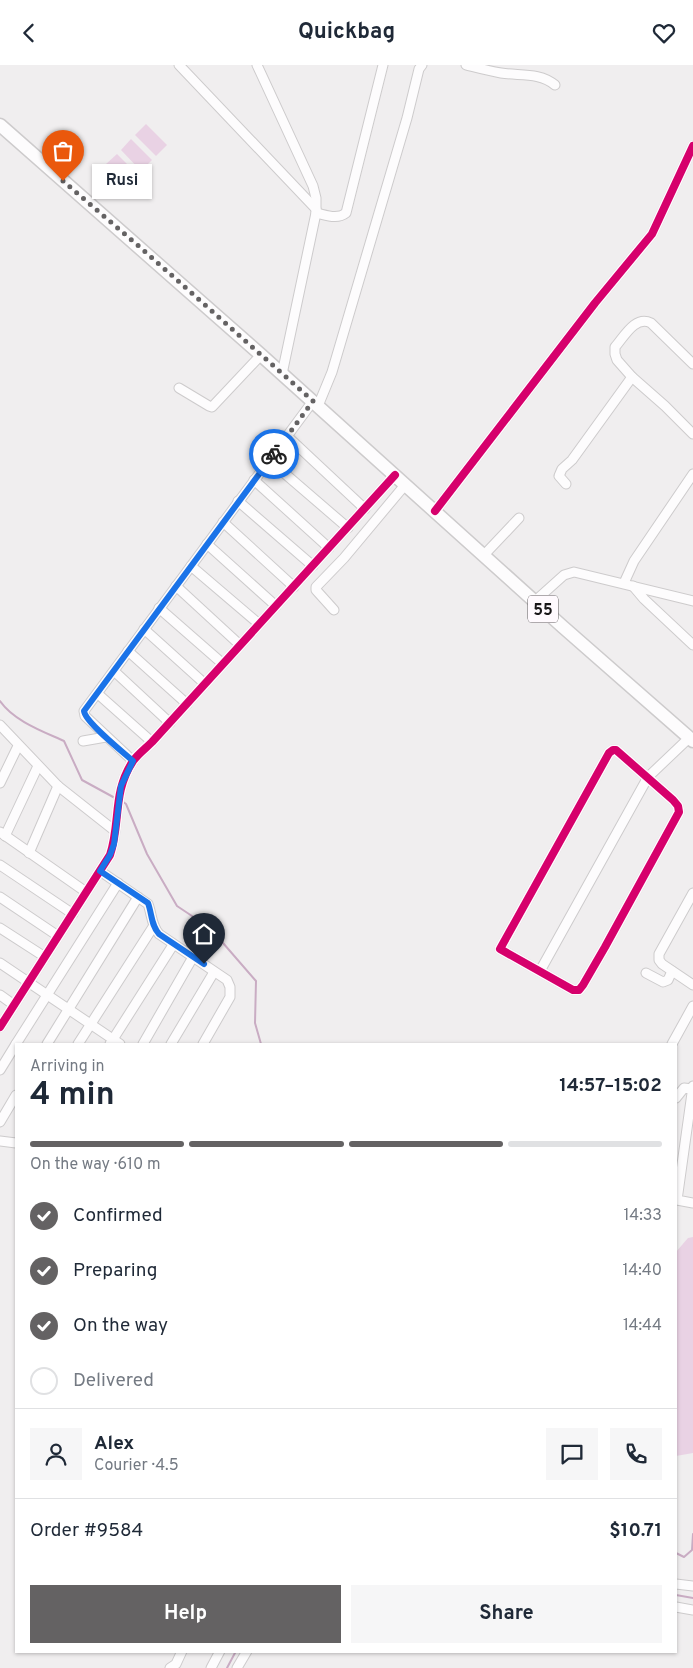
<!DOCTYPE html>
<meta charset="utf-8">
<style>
body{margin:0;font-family:Overpass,sans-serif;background:#f6f6f7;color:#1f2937;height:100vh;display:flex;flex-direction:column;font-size:19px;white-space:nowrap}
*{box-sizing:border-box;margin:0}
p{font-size:16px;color:#747a83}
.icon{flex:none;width:28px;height:28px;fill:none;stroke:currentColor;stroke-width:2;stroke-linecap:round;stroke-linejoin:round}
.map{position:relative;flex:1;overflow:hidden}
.drawer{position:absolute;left:15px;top:978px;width:662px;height:610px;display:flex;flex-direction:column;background:#fff;border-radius:0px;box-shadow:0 1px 4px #0004}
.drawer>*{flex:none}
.pin{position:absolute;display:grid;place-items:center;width:42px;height:42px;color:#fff;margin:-51px -21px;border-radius:50% 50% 50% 0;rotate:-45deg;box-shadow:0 0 5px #0007}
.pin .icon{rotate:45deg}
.courier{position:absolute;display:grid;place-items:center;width:50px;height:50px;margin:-25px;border:4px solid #1a73e8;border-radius:50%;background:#fff;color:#222;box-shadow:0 1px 6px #0007}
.bubble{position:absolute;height:35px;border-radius:0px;background:#fff;box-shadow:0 1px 4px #0004;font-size:16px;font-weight:700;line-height:35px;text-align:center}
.summary em{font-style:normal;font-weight:700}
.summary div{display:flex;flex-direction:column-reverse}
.summary{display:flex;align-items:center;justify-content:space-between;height:85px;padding:0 15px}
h1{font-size:32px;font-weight:700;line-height:38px}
.bar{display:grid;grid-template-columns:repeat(4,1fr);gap:8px 5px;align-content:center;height:60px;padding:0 15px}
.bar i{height:6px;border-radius:4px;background:#e0e1e3}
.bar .active{background:#646263}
.bar p{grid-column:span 4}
.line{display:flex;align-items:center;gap:12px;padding:0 15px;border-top:1px solid #e0e1e3}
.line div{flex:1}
.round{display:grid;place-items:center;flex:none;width:52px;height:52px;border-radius:0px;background:#f6f6f7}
ol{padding:0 15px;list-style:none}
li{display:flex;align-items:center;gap:15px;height:55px}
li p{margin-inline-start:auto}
li .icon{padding:5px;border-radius:50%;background:#646263;color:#fff;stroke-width:4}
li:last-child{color:#747a83}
li i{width:28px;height:28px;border:2px solid #e0e1e3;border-radius:50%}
.button{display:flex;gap:10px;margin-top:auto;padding:10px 15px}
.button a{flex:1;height:58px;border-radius:0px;background:#646263;color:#fff;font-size:20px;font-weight:700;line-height:58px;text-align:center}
.button a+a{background:#f6f6f7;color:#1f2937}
header{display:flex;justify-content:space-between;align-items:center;height:65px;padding:0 15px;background:#fff;font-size:22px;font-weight:700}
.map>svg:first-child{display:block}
</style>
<header><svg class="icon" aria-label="back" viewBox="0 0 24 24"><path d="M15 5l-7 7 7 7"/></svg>Quickbag<svg class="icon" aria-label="heart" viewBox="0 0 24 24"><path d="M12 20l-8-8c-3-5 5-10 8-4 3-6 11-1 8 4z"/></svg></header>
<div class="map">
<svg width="693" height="1603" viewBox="0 0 693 1603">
<rect width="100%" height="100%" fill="#f0eeef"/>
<!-- green -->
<g fill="#e9d2e4">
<path d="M146,59l21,21 -11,11 -21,-21z"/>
<path d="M131,74l21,21 -11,11 -20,-21z"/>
<path d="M117,89l21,21 -11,10 -21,-21z"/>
<path d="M693,1172v216l-17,3v-204l12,-14z"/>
</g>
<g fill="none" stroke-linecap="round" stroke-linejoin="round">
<!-- stream -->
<g stroke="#c9acc3" stroke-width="2">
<path d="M0,636c14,20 42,30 64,40l18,39 33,18"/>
<path d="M122,736l4,3 21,50 30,52 33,22 46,53 -1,42 6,21"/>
<path d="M676,1488l8,4 8,-7 1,-16"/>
<path d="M676,1530l17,3"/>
<path d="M227,1603l9,-17"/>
</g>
<defs>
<g id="minor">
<path d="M179,0l137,144"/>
<path d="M257,0l56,121 3,12v15l-34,161"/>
<path d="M466,0c12,3 23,6 35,8 18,3 39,-1 54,12"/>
<path d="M316,148c10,2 21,7 30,0l37,-148"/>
<path d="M693,299l-42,-41c-16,-8 -27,14 -36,24v7l2,6 15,17 33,29 28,28"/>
<path d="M179,323l30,18 3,1 49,-52"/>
<path d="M318,341l14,-34 75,-254 12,-49 3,-4"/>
<path d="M287,371l78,73"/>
<path d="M269,395l79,68"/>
<path d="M254,415l75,68"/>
<path d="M566,419l-7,-8 3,-7 10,-9 60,-83"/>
<path d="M238,436l75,65"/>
<path d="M435,446l160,-208 57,-69 41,-88"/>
<path d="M223,457l71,65"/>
<path d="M207,479l69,62"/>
<path d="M484,490l35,-37"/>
<path d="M191,501l68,58"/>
<path d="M624,518l10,-22 59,-87"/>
<path d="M176,521l64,59"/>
<path d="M633,521l11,13 49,46"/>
<path d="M535,536l29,-26 10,-3 119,29"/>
<path d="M159,543l64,56"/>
<path d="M334,545l-18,-20v-3l28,-29 61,-73"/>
<path d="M144,564l61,55"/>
<path d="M128,586l59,53"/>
<path d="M114,606l56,52"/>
<path d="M98,629l54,48"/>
<path d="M0,660l58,61 57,45"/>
<path d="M83,676l23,-4"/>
<path d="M613,685h3l57,50 5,6 1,6 -74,135 -22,38 -4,5h-6l-73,-41 109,-196z"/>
<path d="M133,696l-48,-45 -1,-5 229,-310"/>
<path d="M0,718l18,-37"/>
<path d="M0,767l86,60"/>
<path d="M5,771l33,-70"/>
<path d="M29,788l29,-67"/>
<path d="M0,800l73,49"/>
<path d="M100,806l48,33c4,10 3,21 11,30l68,46 3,7v10l-27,47"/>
<path d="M693,828l-34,61v6l3,4 31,21"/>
<path d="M0,832l58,39"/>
<path d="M0,863l45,29"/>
<path d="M0,898l120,81"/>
<path d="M540,906l108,-194 41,-39"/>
<path d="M646,908l17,9 5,-2 4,-9"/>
<path d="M0,930l14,10"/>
<path d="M0,962l110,-172c11,-33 2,-62 23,-94 5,-7 13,-13 19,-19l243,-267"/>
<path d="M16,979l102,-161"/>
<path d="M47,979l91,-147"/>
<path d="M78,979l75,-117"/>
<path d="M110,979l63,-99"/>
<path d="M143,979l50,-87"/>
<path d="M171,979l43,-72"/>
<path d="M672,979l21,-38"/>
<path d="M0,1005l16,-26"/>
<path d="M693,1021l-16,114 16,3"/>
<path d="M676,1033l8,-10 9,1"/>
<path d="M0,1057l16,-27"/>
<path d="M0,1076l16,2"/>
<path d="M676,1519l17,2"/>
<path d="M676,1542l17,3"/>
<path d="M170,1603l6,-4 6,-13"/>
<path d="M211,1603l9,-17"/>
<path d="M237,1603l10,-17"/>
</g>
<path id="highway" d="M0,60l261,230 302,272 130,114"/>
</defs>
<!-- minor casing -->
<use href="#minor" stroke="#cdcbcc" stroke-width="11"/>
<!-- highway casing -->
<use href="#highway" stroke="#cdcbcc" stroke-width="15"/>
<!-- minor -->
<use href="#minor" stroke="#fdfcfd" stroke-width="9"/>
<!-- highway -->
<use href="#highway" stroke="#fdfcfd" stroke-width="12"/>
<defs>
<g id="cycleway">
<path d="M435,446l160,-208 57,-69 41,-88"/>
<path d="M613,685h3l57,50 5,6 1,6 -74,135 -22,38 -4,5h-6l-73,-41 109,-196z"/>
<path d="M0,962l110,-172c11,-33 2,-62 23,-94 5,-7 13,-13 19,-19l243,-267"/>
</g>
</defs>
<!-- cycleway casing -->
<use href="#cycleway" stroke="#fffafe" stroke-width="11"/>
<!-- cycleway -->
<use href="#cycleway" stroke="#d6006c" stroke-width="8"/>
</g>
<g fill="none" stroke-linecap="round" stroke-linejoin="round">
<!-- done -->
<path stroke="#646263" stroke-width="5" stroke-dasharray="0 9" d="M63,116l78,67 172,153 -39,53"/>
<!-- route -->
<path stroke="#1a73e8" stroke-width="6" d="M204,899l-45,-30c-8,-9 -7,-20 -11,-31l-48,-32 10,-16 4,-11 7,-58 12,-25c-10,-9 -48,-39 -49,-50l190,-257"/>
</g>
<g text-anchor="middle" stroke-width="4" stroke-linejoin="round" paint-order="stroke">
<!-- shield labels -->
<rect fill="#fffafe" stroke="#5e5b5d" stroke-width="1" x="528" y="530.5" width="30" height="27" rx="4"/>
<g font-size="16" font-weight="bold" fill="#191718">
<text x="543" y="550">55</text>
</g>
</g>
</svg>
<div class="pin" style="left:63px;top:116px;background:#ea580c"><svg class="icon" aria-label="bag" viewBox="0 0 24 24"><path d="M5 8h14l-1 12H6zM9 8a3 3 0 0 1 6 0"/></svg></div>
<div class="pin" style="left:204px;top:899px;background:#1f2937"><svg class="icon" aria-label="home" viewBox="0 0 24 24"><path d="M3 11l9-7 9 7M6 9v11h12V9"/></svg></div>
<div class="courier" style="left:274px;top:389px"><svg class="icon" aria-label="bike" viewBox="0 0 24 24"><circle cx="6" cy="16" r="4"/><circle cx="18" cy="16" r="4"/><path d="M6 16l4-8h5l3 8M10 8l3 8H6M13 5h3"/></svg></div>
<div class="bubble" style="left:92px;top:99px;width:60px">Rusi</div>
<section class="drawer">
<div class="summary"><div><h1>4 min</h1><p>Arriving in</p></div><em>14:57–15:02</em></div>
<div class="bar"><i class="active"></i><i class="active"></i><i class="active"></i><i></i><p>On the way · 610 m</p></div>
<ol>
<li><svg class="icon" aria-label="check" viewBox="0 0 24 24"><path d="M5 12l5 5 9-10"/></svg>Confirmed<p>14:33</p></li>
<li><svg class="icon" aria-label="check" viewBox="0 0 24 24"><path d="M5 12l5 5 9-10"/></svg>Preparing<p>14:40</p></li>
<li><svg class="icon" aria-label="check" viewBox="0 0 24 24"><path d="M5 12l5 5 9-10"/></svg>On the way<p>14:44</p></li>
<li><i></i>Delivered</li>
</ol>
<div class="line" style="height:90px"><a class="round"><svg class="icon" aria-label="person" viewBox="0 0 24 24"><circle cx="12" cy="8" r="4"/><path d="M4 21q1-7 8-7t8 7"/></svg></a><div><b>Alex</b><p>Courier · 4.5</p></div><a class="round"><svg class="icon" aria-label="chat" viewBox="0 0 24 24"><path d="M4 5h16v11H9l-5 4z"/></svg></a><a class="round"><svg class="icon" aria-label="phone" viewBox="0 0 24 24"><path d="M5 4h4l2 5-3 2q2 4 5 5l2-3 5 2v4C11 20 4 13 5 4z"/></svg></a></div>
<div class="line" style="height:65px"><div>Order #9584</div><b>$10.71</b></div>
<div class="button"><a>Help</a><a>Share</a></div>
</section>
</div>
